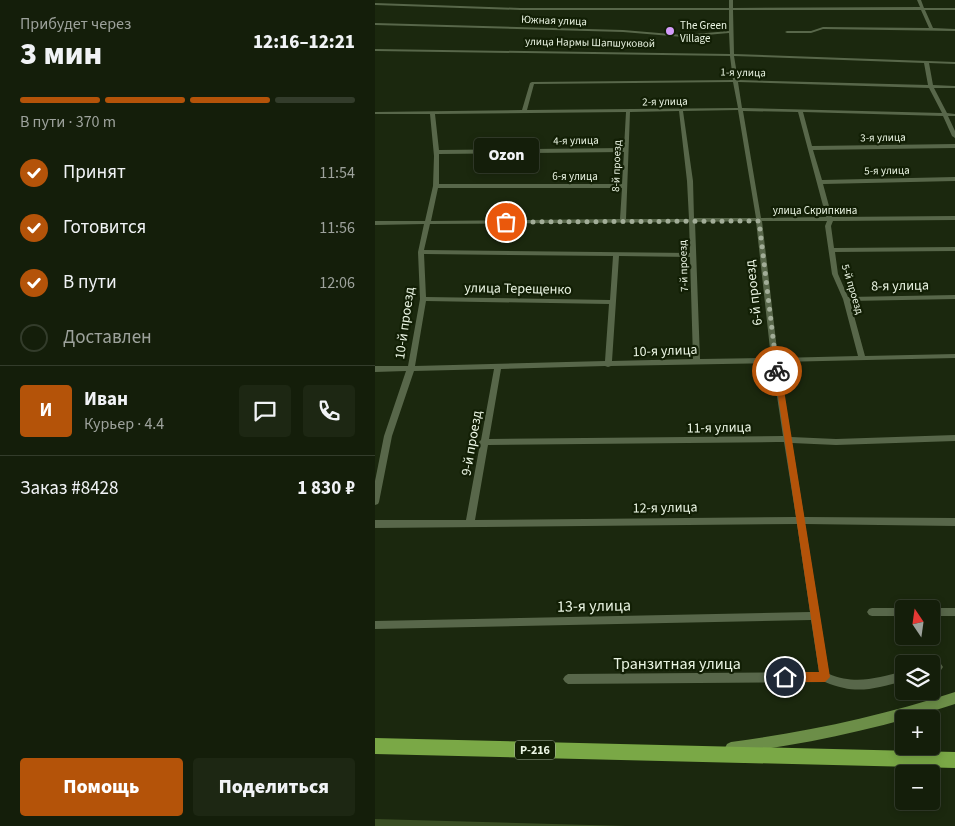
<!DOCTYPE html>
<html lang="ru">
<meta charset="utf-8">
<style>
body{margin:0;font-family:"Source Sans 3",sans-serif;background:#1d2713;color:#f1f3f6;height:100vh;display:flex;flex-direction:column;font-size:19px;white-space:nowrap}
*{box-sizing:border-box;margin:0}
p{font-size:16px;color:#9da29c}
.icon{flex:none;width:28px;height:28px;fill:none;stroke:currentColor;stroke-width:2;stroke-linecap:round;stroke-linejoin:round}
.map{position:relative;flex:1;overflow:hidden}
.side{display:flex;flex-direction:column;background:#141e0a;width:375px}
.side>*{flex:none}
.needle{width:32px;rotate:347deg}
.controls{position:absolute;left:520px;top:600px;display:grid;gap:10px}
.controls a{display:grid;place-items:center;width:45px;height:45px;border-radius:5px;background:#141e0a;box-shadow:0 2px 8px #0003,0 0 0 1px #333c2b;font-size:25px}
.pin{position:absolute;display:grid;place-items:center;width:42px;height:42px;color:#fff;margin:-21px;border:2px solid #fff;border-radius:50%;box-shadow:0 1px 5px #0007}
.courier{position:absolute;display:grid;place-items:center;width:50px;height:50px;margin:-25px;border:4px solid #b45309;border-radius:50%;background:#fff;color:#222;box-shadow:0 1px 6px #0007}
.bubble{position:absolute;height:35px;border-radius:5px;background:#141e0a;box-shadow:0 2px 8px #0003,0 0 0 1px #333c2b;font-size:16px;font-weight:800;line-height:35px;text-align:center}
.headline em{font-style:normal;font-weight:800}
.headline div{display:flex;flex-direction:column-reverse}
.headline{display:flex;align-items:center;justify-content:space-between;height:85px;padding:0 20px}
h1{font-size:32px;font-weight:800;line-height:38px}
.bar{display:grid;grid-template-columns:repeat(4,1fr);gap:8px 5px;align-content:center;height:60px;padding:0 20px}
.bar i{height:6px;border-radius:4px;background:#333c2b}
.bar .on{background:#b45309}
.bar p{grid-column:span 4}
.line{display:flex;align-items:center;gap:12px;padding:0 20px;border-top:1px solid #333c2b}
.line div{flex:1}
.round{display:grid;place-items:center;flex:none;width:52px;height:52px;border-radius:5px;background:#1d2713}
ol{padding:0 20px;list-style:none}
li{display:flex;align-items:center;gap:15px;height:55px}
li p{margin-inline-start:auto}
li .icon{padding:5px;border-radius:50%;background:#b45309;color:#fff;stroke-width:4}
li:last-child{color:#9da29c}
li i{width:28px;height:28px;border:2px solid #333c2b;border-radius:50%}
.primary-button{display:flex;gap:10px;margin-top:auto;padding:10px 20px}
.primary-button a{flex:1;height:58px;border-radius:5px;background:#b45309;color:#fff;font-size:20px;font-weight:800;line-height:58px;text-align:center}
.primary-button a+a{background:#1d2713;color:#f1f3f6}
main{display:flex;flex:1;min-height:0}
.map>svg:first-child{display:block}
</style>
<main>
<section class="side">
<div class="headline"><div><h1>3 мин</h1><p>Прибудет через</p></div><em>12:16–12:21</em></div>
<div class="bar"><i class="on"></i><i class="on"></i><i class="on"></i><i></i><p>В пути · 370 m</p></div>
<ol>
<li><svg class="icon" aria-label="check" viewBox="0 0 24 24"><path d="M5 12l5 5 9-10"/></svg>Принят<p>11:54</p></li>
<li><svg class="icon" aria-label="check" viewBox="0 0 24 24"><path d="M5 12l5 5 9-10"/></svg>Готовится<p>11:56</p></li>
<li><svg class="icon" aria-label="check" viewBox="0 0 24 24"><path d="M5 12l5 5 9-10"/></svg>В пути<p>12:06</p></li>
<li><i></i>Доставлен</li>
</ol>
<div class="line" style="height:90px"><b class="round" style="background:#b45309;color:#fff">И</b><div><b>Иван</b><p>Курьер · 4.4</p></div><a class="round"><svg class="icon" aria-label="chat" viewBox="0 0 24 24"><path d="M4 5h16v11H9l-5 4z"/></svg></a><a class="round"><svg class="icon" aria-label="phone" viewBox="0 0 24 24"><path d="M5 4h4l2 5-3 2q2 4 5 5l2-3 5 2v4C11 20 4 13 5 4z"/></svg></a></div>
<div class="line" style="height:65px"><div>Заказ #8428</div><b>1 830 ₽</b></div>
<div class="primary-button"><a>Помощь</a><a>Поделиться</a></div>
</section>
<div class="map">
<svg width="580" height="826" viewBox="0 0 580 826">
<rect width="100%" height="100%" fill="#1b280e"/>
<!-- green -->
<path fill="#3a4e24" d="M0,819l251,7h-251z"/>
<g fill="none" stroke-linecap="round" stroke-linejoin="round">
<!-- minor -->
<g fill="#58674a" fill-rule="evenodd">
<path d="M354,0h4v8l187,-1 -3,-7h4l3,8h31v2h-30l8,18 22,1v2l-132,-2 -12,4h-24l-2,-1 2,-1h24l12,-4 106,1 -8,-18h-188l1,44 221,8v2l-26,-1 4,22 22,1v2h-21l13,25 8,1v2h-7l7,15v7l-3,-2 -9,-20 -140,-4 9,34 143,-2v4l-142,2 9,30 133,-3v4l-132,3 9,33 123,-1v4l-122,1 -2,5 3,22 121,-1v4l-120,1 3,22 10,23 107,-2v4l-105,2 15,55 90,-2v4l-176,4 12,75 45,2 119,-4v6l-119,4 -44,-2 12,74 151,1v8l-150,-2 24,150c27,11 48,4 75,-3v10c-31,8 -48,14 -79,1l-257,2 -3,-2 -2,-3 2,-3 3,-2 251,-2 -8,-52 -436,9v-8l435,-9 -13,-88 -422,4v-8h91l14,-76 -1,-2 2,-2 13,-71 -80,2 -22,65 -13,66 -1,2 -3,1v-24l9,-45 22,-65 -31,1v-6h33l12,-67 -2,-47 6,-28 -49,1v-4h50l8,-35 1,-30 -4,-42h-55v-2l147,-2 8,-27 2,-1 201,-2 -3,-24 -355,-5v-2l355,5 -1,-21 -46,4 -60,-5 -248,-7v-2l248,7 60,5 46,-4v-21h-209l-145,-5v-2l145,5h209zM359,56l190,7 4,22 -190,-5zM358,82l5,26 -211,2 7,-26zM363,82l191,6 13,25 -200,-5zM363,110l18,108h-62l-1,-37 -10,-70zM304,111l8,70 2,38h-63l4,-107zM368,111l55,1 28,105 -65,1zM251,112l-2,36 -185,2 -4,-36zM249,152l-2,32h-183v-30zM63,188h184l-2,31 -189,2zM381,221l15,137 -71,1 -5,-137zM387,221h65l-2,5 7,48 11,25 15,57 -80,2zM314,222l1,31 -266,-3 6,-26zM49,254l189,2 -3,44 -184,-3zM244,256l71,1 3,102 -81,2zM51,301l183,3 -4,57 -190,5zM397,363l11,73 -294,3 12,-70 104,-3 3,1 3,-1zM402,442h7l12,75 -321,3 13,-75z"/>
<path d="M497,608h32l2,1h-2v7h-32l-3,-1 -2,-3 2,-3z"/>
<path d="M556,608h24v8h-24v-7h-2z"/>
<path d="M563,662l3,2 2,3 -2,3 -10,4v-10z"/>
</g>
<!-- major -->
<path fill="#6c8e48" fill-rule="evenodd" d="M580,692v12c-73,24 -147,40 -224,50l-4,-2 -2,-4 2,-4 4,-2c76,-10 151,-26 224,-50z"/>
<!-- highway -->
<path fill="#7aa846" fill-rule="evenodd" d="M0,738l580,14v16l-580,-14z"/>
</g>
<!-- route -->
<path fill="#b45309" d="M399,369l7,2 49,306 -5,5h-40l-5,-5 5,-5h34z"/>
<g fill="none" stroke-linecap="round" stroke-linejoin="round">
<!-- done -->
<path stroke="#a2ad98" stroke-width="5" stroke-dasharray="0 9" d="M131,222l253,-1 18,150"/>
</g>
<!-- markers -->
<circle fill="#d49cfb" stroke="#121f05" stroke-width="2" cx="295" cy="31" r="5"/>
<g text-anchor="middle" stroke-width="4.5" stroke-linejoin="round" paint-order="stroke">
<!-- far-street labels -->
<g font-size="11" fill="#eaf4e3" stroke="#121f05">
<text transform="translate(179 20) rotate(2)" y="4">Южная улица</text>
<text transform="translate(215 42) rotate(1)" y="4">улица Нармы Шапшуковой</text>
<text transform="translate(368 72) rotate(1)" y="4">1-я улица</text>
<text transform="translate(290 101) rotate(-1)" y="4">2-я улица</text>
<text transform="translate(508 137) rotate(-1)" y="4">3-я улица</text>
<text transform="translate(201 140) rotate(-1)" y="4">4-я улица</text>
<text transform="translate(241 166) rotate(-88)" y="4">8-й проезд</text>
<text transform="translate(512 170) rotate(-1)" y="4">5-я улица</text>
<text x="200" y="180">6-я улица</text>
<text x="440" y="214">улица Скрипкина</text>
<text transform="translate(308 266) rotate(-92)" y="4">7-й проезд</text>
<text transform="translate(478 289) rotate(73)" y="4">5-й проезд</text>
</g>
<!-- far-poi labels -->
<g font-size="11" fill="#eaf4e3" stroke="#121f05" text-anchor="start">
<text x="305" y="29">The Green<tspan x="305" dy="13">Village</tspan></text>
</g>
<!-- shield labels -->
<rect fill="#121f05" stroke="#a9b4a0" stroke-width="1" x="140" y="740.5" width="40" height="19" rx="4"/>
<g font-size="12" font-weight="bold" fill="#eaf4e3">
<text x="160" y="754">Р-216</text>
</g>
<!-- street labels -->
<g font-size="14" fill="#eaf4e3" stroke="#121f05">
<text transform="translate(525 285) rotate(-1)" y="5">8-я улица</text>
<text transform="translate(143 288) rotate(1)" y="5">улица Терещенко</text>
<text transform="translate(378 293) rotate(-97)" y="5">6-й проезд</text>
<text transform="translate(29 323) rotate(-82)" y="5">10-й проезд</text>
<text transform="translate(290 350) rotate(-2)" y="5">10-я улица</text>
<text transform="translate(344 427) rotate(-1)" y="5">11-я улица</text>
<text transform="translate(96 443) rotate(-80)" y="5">9-й проезд</text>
<text transform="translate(290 507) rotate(-1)" y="5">12-я улица</text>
</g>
<!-- near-street labels -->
<g font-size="16" fill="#eaf4e3" stroke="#121f05">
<text transform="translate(219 605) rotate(-1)" y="6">13-я улица</text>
<text x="302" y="669">Транзитная улица</text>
</g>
</g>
</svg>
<div class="controls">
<a><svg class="needle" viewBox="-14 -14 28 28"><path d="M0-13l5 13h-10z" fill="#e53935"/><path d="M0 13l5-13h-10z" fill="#9da29c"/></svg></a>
<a><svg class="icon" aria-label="layers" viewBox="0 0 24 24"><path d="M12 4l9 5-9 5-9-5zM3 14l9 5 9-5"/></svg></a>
<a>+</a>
<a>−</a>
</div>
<div class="pin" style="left:131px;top:222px;background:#ea580c"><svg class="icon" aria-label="bag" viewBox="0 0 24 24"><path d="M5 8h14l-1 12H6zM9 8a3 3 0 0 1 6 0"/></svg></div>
<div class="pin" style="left:410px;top:677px;background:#1f2937"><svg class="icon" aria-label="home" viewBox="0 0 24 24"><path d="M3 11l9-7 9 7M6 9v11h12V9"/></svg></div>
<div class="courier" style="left:402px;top:371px"><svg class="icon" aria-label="bike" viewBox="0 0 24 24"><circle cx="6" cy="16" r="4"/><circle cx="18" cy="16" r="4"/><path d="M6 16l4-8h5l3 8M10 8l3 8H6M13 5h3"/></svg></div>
<div class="bubble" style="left:99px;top:138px;width:65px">Ozon</div>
</div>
</main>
